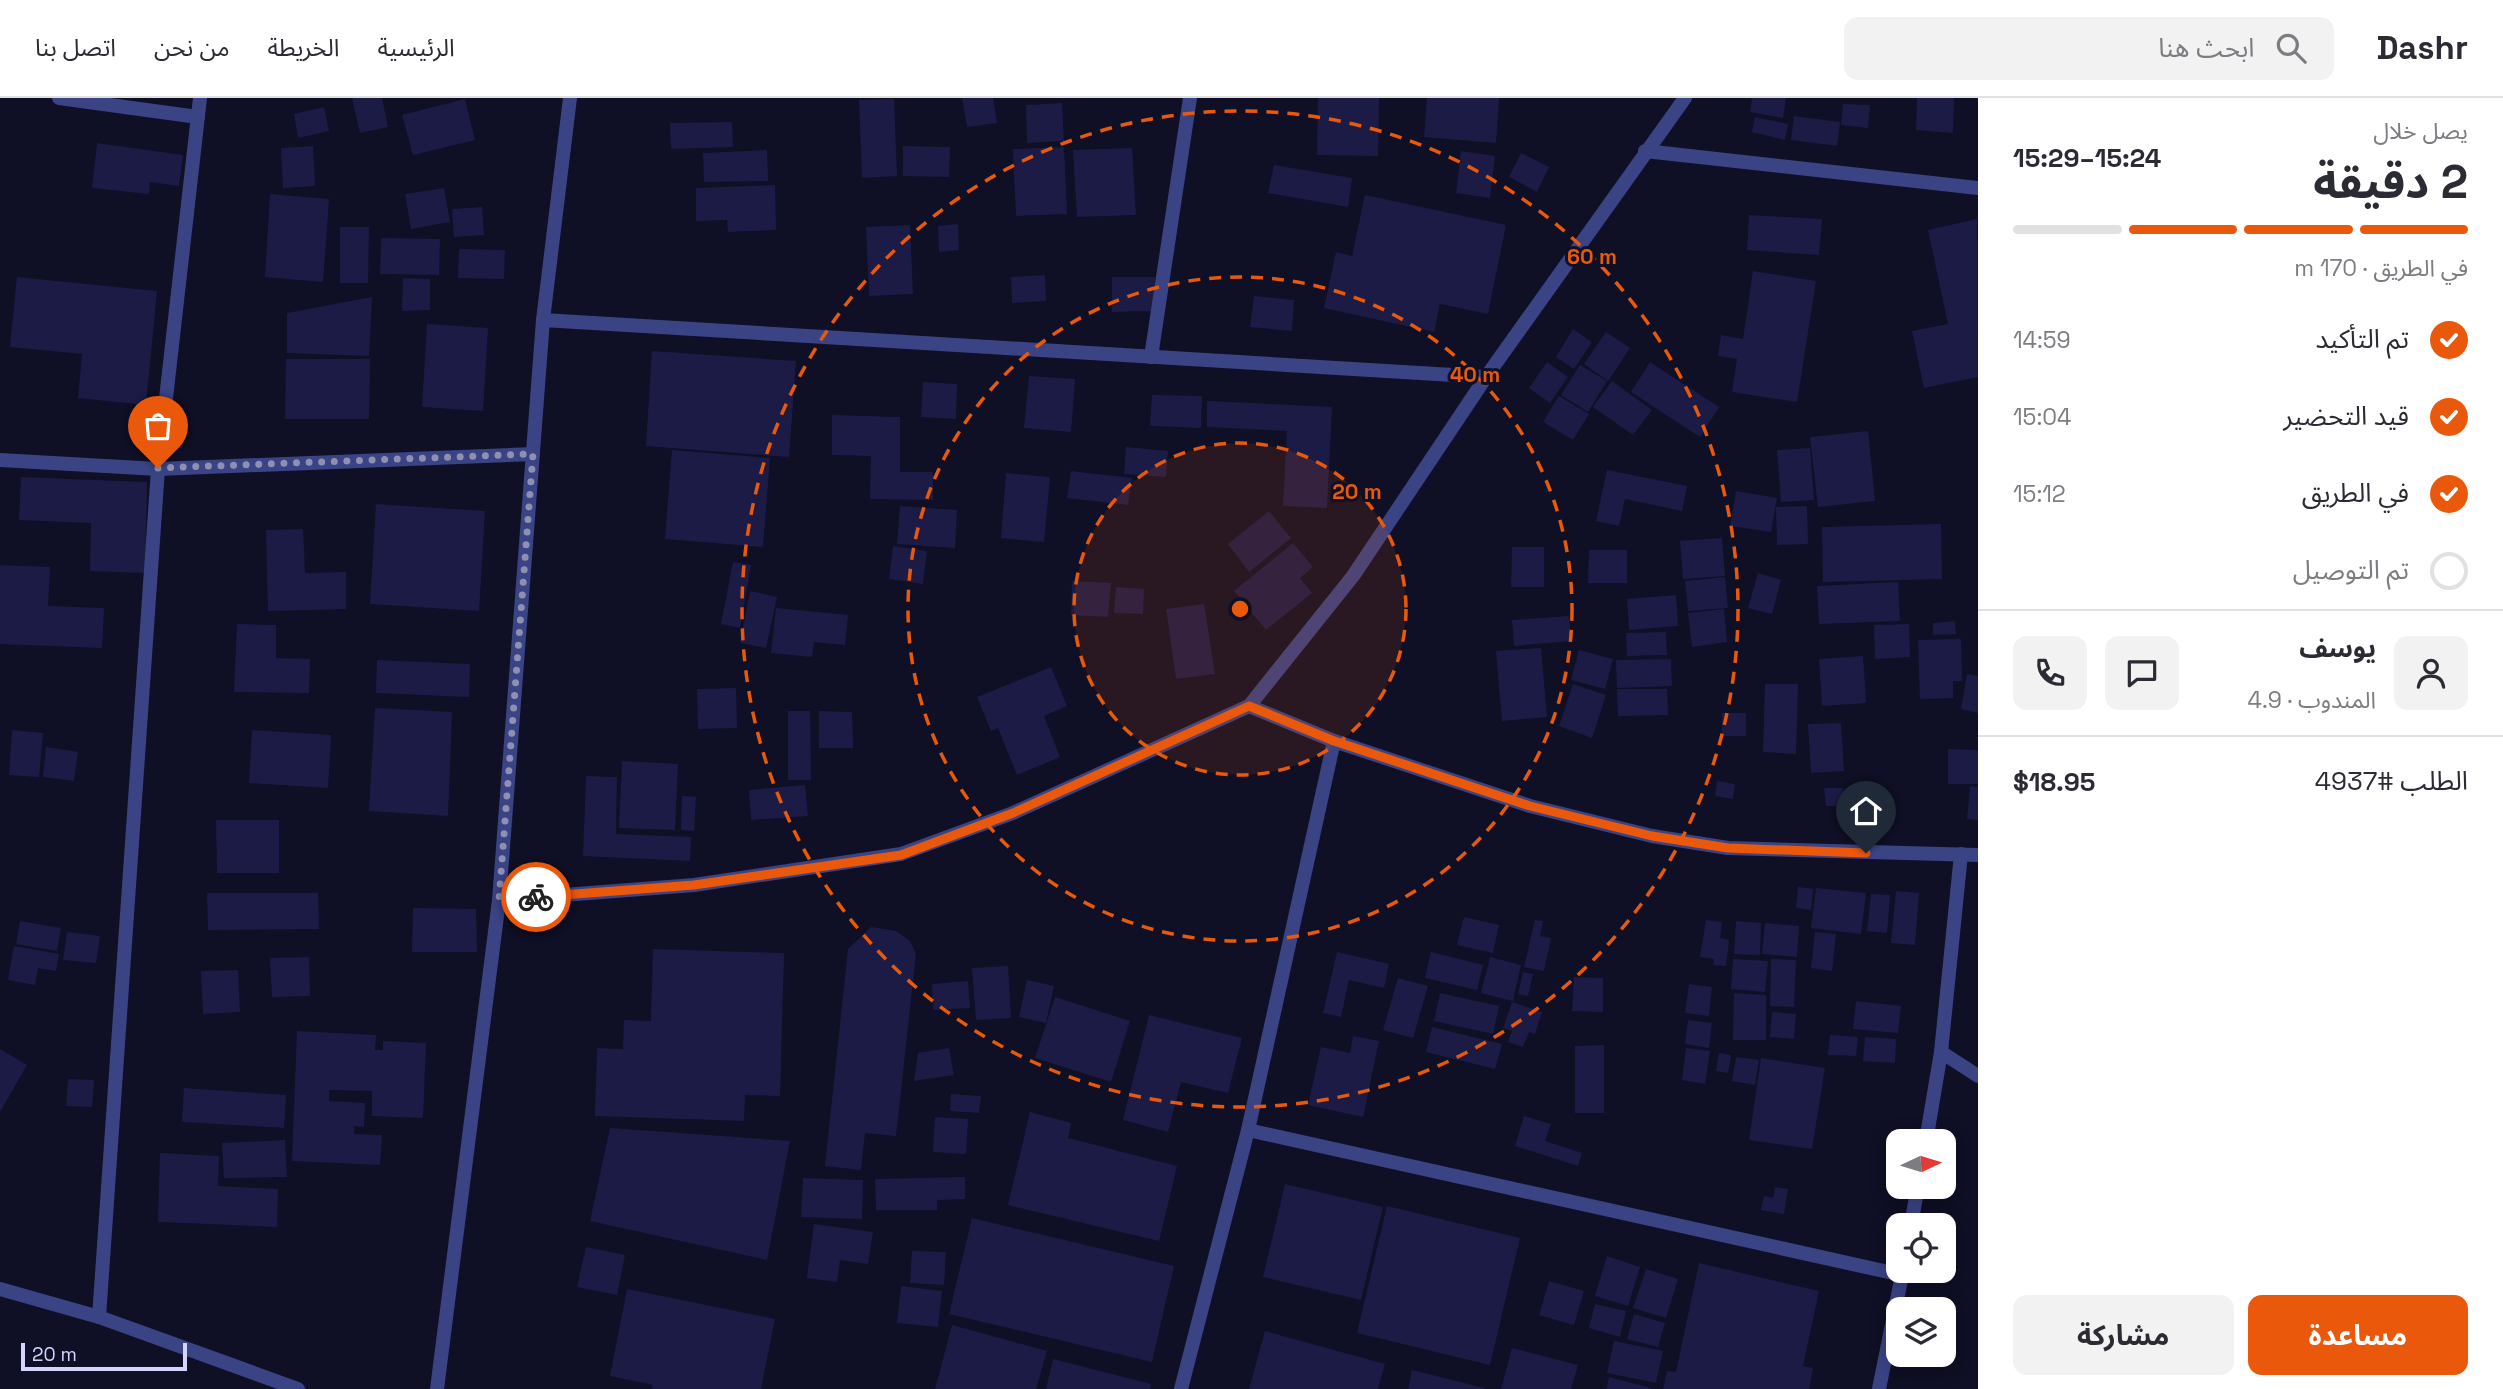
<!DOCTYPE html>
<html lang="ar">
<meta charset="utf-8">
<style>
body{margin:0;font-family:"Space Grotesk","Noto Sans Arabic",sans-serif;background:#f2f2f3;color:#2b2b33;direction:rtl;height:100vh;display:flex;flex-direction:column;font-size:26px;white-space:nowrap}
*{box-sizing:border-box;margin:0}
p{font-size:23px;color:#7c7c81}
.icon{flex:none;width:38px;height:38px;fill:none;stroke:currentColor;stroke-width:2;stroke-linecap:round;stroke-linejoin:round}
.map{position:relative;flex:1;overflow:hidden;direction:ltr}
.details{display:flex;flex-direction:column;background:#fff;width:525px}
.details>*{flex:none}
.needle{width:46px;rotate:86deg}
.fabs{position:absolute;left:1886px;top:1031px;display:grid;gap:14px}
.fabs a{display:grid;place-items:center;width:70px;height:70px;border-radius:14px;background:#fff;box-shadow:0 4px 18px #0003;font-size:35px}
.scale{position:absolute;left:21px;bottom:18px;width:166px;box-sizing:border-box;padding-left:7px;border:4px solid #d3d5ff;border-top:0;font-size:19px;line-height:24px;white-space:nowrap;color:#d3d5ff;-webkit-text-stroke:5px #0f0f25;paint-order:stroke}
.pin{position:absolute;display:grid;place-items:center;width:60px;height:60px;color:#fff;margin:-72px -30px;border-radius:50% 50% 50% 0;rotate:-45deg;box-shadow:0 0 7px #0007}
.pin .icon{rotate:45deg}
.courier{position:absolute;display:grid;place-items:center;width:70px;height:70px;margin:-35px;border:5px solid #ea580c;border-radius:50%;background:#fff;color:#222;box-shadow:0 2px 9px #0007}
.overview em{font-style:normal;font-weight:700}
.overview div{display:flex;flex-direction:column-reverse}
.overview{display:flex;align-items:center;justify-content:space-between;height:119px;padding:0 35px}
h1{font-size:46px;font-weight:700;line-height:52px}
.bar{display:grid;grid-template-columns:repeat(4,1fr);gap:10px 7px;align-content:center;height:84px;padding:0 35px}
.bar i{height:9px;border-radius:5px;background:#e1e1e2}
.bar .current{background:#ea580c}
.bar p{grid-column:span 4}
.line{display:flex;align-items:center;gap:18px;padding:0 35px;border-top:2px solid #e1e1e2}
.line div{flex:1}
.round{display:grid;place-items:center;flex:none;width:74px;height:74px;border-radius:14px;background:#f2f2f3}
ol{padding:0 35px;list-style:none}
li{display:flex;align-items:center;gap:21px;height:77px}
li p{margin-inline-start:auto}
li .icon{padding:7px;border-radius:50%;background:#ea580c;color:#fff;stroke-width:4}
li:last-child{color:#7c7c81}
li i{width:38px;height:38px;border:4px solid #e1e1e2;border-radius:50%}
.cta{display:flex;gap:14px;margin-top:auto;padding:14px 35px}
.cta a{flex:1;height:80px;border-radius:14px;background:#ea580c;color:#fff;font-size:28px;font-weight:700;line-height:80px;text-align:center}
.cta a+a{background:#f2f2f3;color:#2b2b33}
header{display:flex;align-items:center;gap:42px;box-sizing:border-box;height:98px;padding:0 35px;background:#fff;border-bottom:2px solid #e1e1e2}
header strong{font-size:33px}
nav{display:flex;gap:38px;margin-inline-start:auto;font-size:24px}
.search{width:490px;height:63px;background:#f2f2f3;display:flex;align-items:center;gap:18px;box-sizing:border-box;padding:0 24px;border-radius:14px;color:#7c7c81;font-size:26px}
main{display:flex;flex:1;min-height:0}
.map>svg:first-child{display:block}
</style>
<header>
<strong>Dashr</strong>
<div class="search"><svg class="icon" aria-label="search" viewBox="0 0 24 24"><circle cx="10" cy="10" r="6"/><path d="M15 15l6 6"/></svg>ابحث هنا</div>
<nav><a>الرئيسية</a><a>الخريطة</a><a>من نحن</a><a>اتصل بنا</a></nav>
</header>
<main>
<section class="details">
<div class="overview"><div><h1>2 دقيقة</h1><p>يصل خلال</p></div><em>15:24–15:29</em></div>
<div class="bar"><i class="current"></i><i class="current"></i><i class="current"></i><i></i><p>في الطريق · 170 m</p></div>
<ol>
<li><svg class="icon" aria-label="check" viewBox="0 0 24 24"><path d="M5 12l5 5 9-10"/></svg>تم التأكيد<p>14:59</p></li>
<li><svg class="icon" aria-label="check" viewBox="0 0 24 24"><path d="M5 12l5 5 9-10"/></svg>قيد التحضير<p>15:04</p></li>
<li><svg class="icon" aria-label="check" viewBox="0 0 24 24"><path d="M5 12l5 5 9-10"/></svg>في الطريق<p>15:12</p></li>
<li><i></i>تم التوصيل</li>
</ol>
<div class="line" style="height:126px"><a class="round"><svg class="icon" aria-label="person" viewBox="0 0 24 24"><circle cx="12" cy="8" r="4"/><path d="M4 21q1-7 8-7t8 7"/></svg></a><div><b>يوسف</b><p>المندوب · 4.9</p></div><a class="round"><svg class="icon" aria-label="chat" viewBox="0 0 24 24"><path d="M4 5h16v11H9l-5 4z"/></svg></a><a class="round"><svg class="icon" aria-label="phone" viewBox="0 0 24 24"><path d="M5 4h4l2 5-3 2q2 4 5 5l2-3 5 2v4C11 20 4 13 5 4z"/></svg></a></div>
<div class="line" style="height:91px"><div>الطلب #4937</div><b>$18.95</b></div>
<div class="cta"><a>مساعدة</a><a>مشاركة</a></div>
</section>
<div class="map">
<svg width="1978" height="1291" viewBox="0 0 1978 1291">
<rect width="100%" height="100%" fill="#0f0f25"/>
<!-- building -->
<g fill="#1c1b46">
<path d="M352,0h30l6,29 -28,6z"/>
<path d="M962,0h31l4,25 -30,4z"/>
<path d="M1318,0h61l-1,58 -61,-1z"/>
<path d="M1427,0h72l-3,45 -72,-6z"/>
<path d="M1752,0h34l-3,20 -33,-6z"/>
<path d="M1917,0h37l-1,35 -37,-3z"/>
<path d="M465,1l10,41 -62,15 -11,-40z"/>
<path d="M894,1l3,77 -35,2 -3,-78z"/>
<path d="M1062,5l2,38 -37,2 -1,-38z"/>
<path d="M1843,6l27,1 -2,23 -27,-3z"/>
<path d="M324,9l5,24 -31,7 -4,-24z"/>
<path d="M1794,18l46,6 -3,24 -46,-6z"/>
<path d="M1755,19l33,7 -3,16 -33,-8z"/>
<path d="M732,24l1,25 -62,2 -1,-26z"/>
<path d="M97,45l86,12 -4,31 -29,-4 -1,12 -57,-6z"/>
<path d="M313,48l2,40 -32,2 -2,-40z"/>
<path d="M903,48l47,1 -1,30 -46,-1z"/>
<path d="M1064,49l3,67 -51,2 -3,-67z"/>
<path d="M1132,50l4,67 -59,2 -4,-67z"/>
<path d="M767,52l1,31 -64,1 -1,-29z"/>
<path d="M1461,53l34,5 -5,42 -34,-5z"/>
<path d="M1521,55l28,14 -12,25 -28,-15z"/>
<path d="M1274,67l78,13 -4,29 -80,-14z"/>
<path d="M775,87l1,45 -48,2 -1,-12 -31,1v-33z"/>
<path d="M444,90l6,34 -39,7 -6,-35z"/>
<path d="M270,96l59,5 -6,83 -58,-5z"/>
<path d="M1365,97l141,30 -18,89 -48,-10 -6,28 -110,-24 12,-56 16,4z"/>
<path d="M482,109l2,28 -30,2 -2,-28z"/>
<path d="M1749,117l73,4 -3,36 -72,-5z"/>
<path d="M1977,121l1,158 -54,11 -12,-57 36,-7 -20,-94z"/>
<path d="M958,126l1,26 -20,2 -1,-26z"/>
<path d="M910,127l3,69 -44,2 -3,-69z"/>
<path d="M340,129h29l-1,56h-28z"/>
<path d="M381,140l59,1 -1,36 -59,-1z"/>
<path d="M459,151l46,1 -1,29 -46,-1z"/>
<path d="M1753,173l63,10 -19,121 -65,-10 5,-33 -19,-3 3,-21 22,4z"/>
<path d="M1045,177l1,26 -34,2 -1,-26z"/>
<path d="M17,179l140,14 -11,114 -68,-7 4,-44 -72,-7z"/>
<path d="M1112,179h43l-1,34 -42,1z"/>
<path d="M403,180l27,1v31l-28,1z"/>
<path d="M1254,198l40,4 -2,31 -42,-4z"/>
<path d="M372,199l-3,59 -82,-3v-40z"/>
<path d="M427,226l61,4 -5,83 -61,-4z"/>
<path d="M1573,231l19,13 -18,27 -18,-12z"/>
<path d="M1606,234l24,16 -22,33 -24,-17z"/>
<path d="M652,253l144,10 -7,96 -143,-11z"/>
<path d="M286,261h84l-1,60h-84z"/>
<path d="M1547,264l21,15 -18,26 -21,-15z"/>
<path d="M1650,264l69,45 -19,30 -69,-45z"/>
<path d="M1580,267l27,16 -19,31 -27,-17z"/>
<path d="M1029,278l46,3 -4,53 -47,-4z"/>
<path d="M1612,283l40,29 -19,25 -40,-28z"/>
<path d="M923,284l34,2 -1,35 -35,-2z"/>
<path d="M1152,297l50,1 -1,32 -51,-2z"/>
<path d="M1559,298l30,18 -16,26 -30,-18z"/>
<path d="M1207,303l125,6 -5,101 -44,-2 4,-75 -80,-4z"/>
<path d="M832,317l68,2v55h33v28l-63,-1 1,-43 -39,-1z"/>
<path d="M1868,333l7,70 -57,6 -8,-70z"/>
<path d="M1126,349l42,4 -2,26 -42,-3z"/>
<path d="M1810,350l4,52 -33,2 -4,-52z"/>
<path d="M672,352l98,8 -7,89 -98,-8z"/>
<path d="M1607,372l80,16 -5,25 -57,-12 -6,27 -23,-5z"/>
<path d="M1071,373l61,7 -4,27 -61,-7z"/>
<path d="M1006,375l44,4 -6,65 -43,-4z"/>
<path d="M21,379l126,5 -2,91 -55,-2 1,-48 -72,-3z"/>
<path d="M1736,393l41,7 -6,34 -41,-6z"/>
<path d="M376,406l109,7 -6,100 -109,-7z"/>
<path d="M900,408l57,4 -2,38 -58,-4z"/>
<path d="M1807,408l1,38 -31,1 -1,-38z"/>
<path d="M1269,413l22,27 -42,34 -21,-28z"/>
<path d="M1941,426l1,55 -119,3 -1,-55z"/>
<path d="M303,431l2,44 41,-1v37l-78,2 -2,-81z"/>
<path d="M1722,440l3,38 -42,3 -3,-38z"/>
<path d="M1293,445l20,24 -13,11 12,15 -46,37 -32,-39z"/>
<path d="M893,448l34,5 -4,33 -34,-5z"/>
<path d="M1512,449h32v40h-33z"/>
<path d="M1589,452h38v33h-39z"/>
<path d="M733,464l18,3 -11,63 -19,-4z"/>
<path d="M0,467l50,2 -2,39 56,2 -2,40 -102,-4z"/>
<path d="M1758,475l23,7 -9,34 -24,-6z"/>
<path d="M1725,479l3,31 -40,3 -3,-30z"/>
<path d="M1072,483l39,2 -3,34 -37,-2z"/>
<path d="M1898,484l2,39 -81,3 -2,-38z"/>
<path d="M1116,489l28,2 -1,25 -29,-1z"/>
<path d="M750,493l27,6 -11,51 -26,-5z"/>
<path d="M1676,497l2,31 -49,4 -2,-31z"/>
<path d="M1204,506l11,70 -39,5 -10,-70z"/>
<path d="M776,510l72,7 -3,30 -31,-3 -2,15 -41,-4z"/>
<path d="M1724,511l3,33 -35,5 -4,-34z"/>
<path d="M1569,518l2,25 -57,5 -2,-26z"/>
<path d="M1955,523l1,13 -23,1v-12z"/>
<path d="M237,526l39,1v33l34,1 -1,34 -75,-1z"/>
<path d="M1909,526l1,33 -35,2 -1,-34z"/>
<path d="M1666,534l1,23 -40,1 -1,-23z"/>
<path d="M1961,541l1,42h-9v17l-33,1 -2,-59z"/>
<path d="M1541,550l6,69 -45,4 -6,-70z"/>
<path d="M1579,552l34,9 -8,30 -34,-9z"/>
<path d="M1863,558l3,47 -44,3 -3,-47z"/>
<path d="M1671,561l1,27 -55,2 -1,-28z"/>
<path d="M377,562l93,4 -1,33 -93,-4z"/>
<path d="M1051,569l16,39 -23,10 16,41 -43,18 -19,-47 -7,3 -14,-34z"/>
<path d="M1967,576l11,2v37l-17,-4z"/>
<path d="M1573,586l33,11 -14,43 -33,-12z"/>
<path d="M1765,586h33l-2,70 -33,-2z"/>
<path d="M736,590l1,40 -39,1 -1,-40z"/>
<path d="M1617,591h50l1,26 -50,1z"/>
<path d="M375,610l77,4 -4,104 -79,-5z"/>
<path d="M788,613h22l1,69h-23z"/>
<path d="M819,613l33,1 1,36h-34z"/>
<rect x="1722" y="615" width="24" height="23"/>
<path d="M1841,625l3,48 -33,2 -3,-49z"/>
<path d="M12,632l31,3 -4,44 -30,-2z"/>
<path d="M252,632l79,5 -3,53 -79,-5z"/>
<path d="M46,649l32,5 -4,29 -31,-4z"/>
<path d="M1948,651l30,1v34h-30z"/>
<path d="M622,663l56,3 -3,66 -56,-2z"/>
<path d="M586,678l31,1 -1,57 75,3 -1,24 -107,-5z"/>
<path d="M1717,683l18,3 -2,15 -18,-3z"/>
<path d="M805,687l3,31 -57,4 -2,-30z"/>
<path d="M1970,688l8,1v33l-11,-1z"/>
<path d="M1824,690h19v18h-17z"/>
<path d="M682,698l14,1 -2,34 -13,-1z"/>
<path d="M216,722h63v53h-62z"/>
<path d="M1798,789l15,2 -2,21 -15,-2z"/>
<path d="M1816,790l50,5 -5,41 -50,-6z"/>
<path d="M1896,793l23,2 -4,52 -24,-2z"/>
<path d="M207,795h111l1,36 -111,1z"/>
<path d="M1871,796l19,1 -3,38 -20,-2z"/>
<path d="M413,810l63,1 1,43h-65z"/>
<path d="M1464,819l35,8 -6,28 -36,-8z"/>
<path d="M1535,822l8,1 -3,15 11,2 -7,33 -20,-4z"/>
<path d="M1706,822l16,2 -2,16 9,2 -3,26 -13,-1 1,-6 -14,-2z"/>
<path d="M20,823l41,7 -4,23 -41,-7z"/>
<path d="M1736,823l25,2 -1,32 -26,-1z"/>
<path d="M1765,825l34,3 -2,31 -35,-3z"/>
<path d="M871,829l25,4 14,10 6,13 -20,182 -31,-3 -4,37 -36,-4 23,-217z"/>
<path d="M67,834l33,4 -4,27 -33,-3z"/>
<path d="M1815,834l21,2 -4,37 -21,-3z"/>
<path d="M14,848l45,8 -3,17 -18,-3 -3,17 -27,-5z"/>
<path d="M653,851l131,4 -4,143 -35,-1 -1,26 -149,-5 2,-68 26,1 1,-29 27,1z"/>
<path d="M1337,854l52,12 -5,24 -35,-8 -8,37 -18,-4z"/>
<path d="M1431,854l52,13 -6,25 -52,-12z"/>
<path d="M309,859l1,39 -38,1 -2,-39z"/>
<path d="M1490,859l31,8 -8,36 -32,-8z"/>
<path d="M1733,861l35,2 -3,31 -34,-3z"/>
<path d="M1771,861l25,1 -2,47 -24,-1z"/>
<path d="M1008,868l3,52 -35,2 -4,-52z"/>
<path d="M238,872l2,42 -37,2 -2,-43z"/>
<path d="M1523,874l10,2 -5,22 -10,-2z"/>
<path d="M1574,879l29,1v34l-31,-1z"/>
<path d="M1398,880l30,8 -15,52 -30,-8z"/>
<path d="M1027,882l27,6 -8,37 -27,-6z"/>
<path d="M968,883l2,27 -37,2 -1,-26z"/>
<path d="M1689,886l23,3 -3,29 -24,-3z"/>
<path d="M1440,895l59,13 -6,28 -59,-13z"/>
<path d="M1734,895l32,2v45h-33z"/>
<path d="M1055,899l75,24 -19,61 -76,-24z"/>
<path d="M1856,903l45,5 -3,27 -45,-4z"/>
<path d="M1512,904l30,10 -7,22 -6,-2 -6,15 -15,-5 4,-11 -9,-3z"/>
<path d="M1772,914l24,2 -2,25 -24,-2z"/>
<path d="M1149,917l93,23 -14,55 -47,-11 -13,50 -45,-12z"/>
<path d="M1688,922l24,3 -3,25 -24,-4z"/>
<path d="M1432,929l70,17 -7,25 -69,-17z"/>
<path d="M297,933l79,4 -1,15h8v-9l43,2 -3,75 -51,-2v-25l-43,-1v11l36,2 -1,24 -10,-1v8l28,1 -2,30 -88,-4z"/>
<path d="M1830,937l28,2 -2,19 -28,-1z"/>
<path d="M1353,938l26,5 -16,76 -55,-12 13,-58 29,6z"/>
<path d="M1865,939l31,2 -1,24 -32,-2z"/>
<path d="M1604,947v68h-29v-67z"/>
<path d="M949,950l5,27 -40,6 4,-28z"/>
<path d="M1686,950l24,3 -5,33 -23,-4z"/>
<path d="M0,951l27,16 -27,47z"/>
<path d="M1719,955l12,2 -3,18 -12,-2z"/>
<path d="M1736,959l23,3 -4,25 -23,-4z"/>
<path d="M1761,960l64,10 -13,81 -63,-9z"/>
<path d="M68,981l26,1 -2,27 -26,-1z"/>
<path d="M184,990l102,7 -2,33 -102,-6z"/>
<path d="M951,996l30,2 -2,17 -29,-2z"/>
<path d="M1030,1014l41,11 -3,15 109,28 -18,75 -151,-36z"/>
<path d="M1524,1018l27,8 -6,17 37,12 -4,13 -63,-20z"/>
<path d="M935,1019l33,2 -2,35 -33,-2z"/>
<path d="M610,1030l180,13 -23,119 -177,-39z"/>
<path d="M285,1042l2,37 -63,1 -2,-35z"/>
<path d="M160,1055l59,3 -1,30 60,3 -1,38 -119,-5z"/>
<path d="M965,1079v22l-28,1v10h-61l-1,-31z"/>
<path d="M803,1080l60,2 -1,39 -61,-2z"/>
<path d="M1285,1086l98,23 -22,93 -98,-23z"/>
<path d="M1775,1089l13,2 -4,25 -23,-4 3,-14 9,2z"/>
<path d="M1387,1108l133,32 -30,127 -133,-32z"/>
<path d="M972,1120l202,48 -22,96 -203,-48z"/>
<path d="M814,1126l59,8 -5,32 -28,-4 -3,22 -30,-4z"/>
<path d="M586,1149l39,8 -8,40 -40,-8z"/>
<path d="M912,1153l34,1 -2,33 -34,-2z"/>
<path d="M1607,1158l33,11 -12,39 -33,-10z"/>
<path d="M1699,1165l120,28 -16,75 10,2 -4,21h-146l4,-18 9,1z"/>
<path d="M1646,1171l32,10 -12,39 -33,-10z"/>
<path d="M1549,1183l35,10 -10,34 -35,-10z"/>
<path d="M901,1188l41,5 -4,36 -41,-4z"/>
<path d="M627,1191l148,30 -14,70h-109l1,-4 -43,-9z"/>
<path d="M1595,1206l31,7 -6,26 -31,-9z"/>
<path d="M1634,1216l31,9 -7,24 -31,-8z"/>
<path d="M952,1227l95,26 -11,38h-101z"/>
<path d="M1265,1233l120,33 -7,25h-129z"/>
<path d="M1614,1243l49,10 -7,32 -49,-10z"/>
<path d="M1512,1250l66,17 -7,24h-70z"/>
<path d="M1053,1261l98,25 -1,5h-104z"/>
<path d="M1412,1272l72,18v1h-76z"/>
<path d="M1609,1279l42,11v1h-45z"/>
</g>
<g fill="none" stroke-linecap="round" stroke-linejoin="round">
<!-- minor -->
<g stroke="#3a4384" stroke-width="14">
<path d="M59,0l139,19"/>
<path d="M1645,53l333,37"/>
<path d="M543,222l943,57"/>
<path d="M1151,259l39,-259"/>
<path d="M0,362l158,9 375,-15"/>
<path d="M1249,608l85,35 196,65 122,30 76,12 250,7"/>
<path d="M499,802l195,-15 207,-31 112,-41 236,-107 104,-130 133,-199 199,-279"/>
<path d="M1941,954l37,24"/>
<path d="M1248,1032l654,145"/>
<path d="M1926,1043l15,-89 20,-198"/>
<path d="M1911,1127l7,-39"/>
<path d="M0,1191l99,28 199,72"/>
<path d="M99,1219l59,-848 42,-371"/>
<path d="M437,1291l62,-489 44,-580 27,-222"/>
<path d="M1181,1291l67,-259 86,-389"/>
<path d="M1879,1291l24,-119"/>
</g>
</g>
<g fill="none" stroke-linecap="round" stroke-linejoin="round">
<!-- done -->
<path stroke="#8e90b3" stroke-width="7" stroke-dasharray="0 12.6" d="M158,370l375,-14 -34,446 37,-3"/>
<!-- route -->
<path stroke="#ea580c" stroke-width="9" d="M536,799l158,-12 207,-30 112,-42 236,-107 85,35 196,65 122,30 76,12 138,5"/>
</g>
<!-- distance rings -->
<circle cx="1240" cy="511" r="166" fill="#e8590c" fill-opacity=".12"/>
<g fill="none" stroke="#e8590c" stroke-width="3.5" stroke-dasharray="12 9">
<circle cx="1240" cy="511" r="166"/>
<circle cx="1240" cy="511" r="332"/>
<circle cx="1240" cy="511" r="498"/>
</g>
<circle cx="1240" cy="511" r="10" fill="#e8590c" stroke="#0f0f25" stroke-width="3.5"/>
<g font-size="21" text-anchor="middle" font-weight="bold" fill="#e8590c" stroke="#0f0f25" stroke-width="6" stroke-linejoin="round" paint-order="stroke">
<text x="1592" y="166">60 m</text>
<text x="1475" y="284">40 m</text>
<text x="1357" y="401">20 m</text>
</g>
</svg>
<div class="fabs">
<a><svg class="needle" viewBox="-14 -14 28 28"><path d="M0-13l5 13h-10z" fill="#e53935"/><path d="M0 13l5-13h-10z" fill="#7c7c81"/></svg></a>
<a><svg class="icon" aria-label="locate" viewBox="0 0 24 24"><circle cx="12" cy="12" r="6"/><path d="M12 2v4M12 18v4M2 12h4M18 12h4"/></svg></a>
<a><svg class="icon" aria-label="layers" viewBox="0 0 24 24"><path d="M12 4l9 5-9 5-9-5zM3 14l9 5 9-5"/></svg></a>
</div>
<div class="scale">20 m</div>
<div class="pin" style="left:158px;top:370px;background:#ea580c"><svg class="icon" aria-label="bag" viewBox="0 0 24 24"><path d="M5 8h14l-1 12H6zM9 8a3 3 0 0 1 6 0"/></svg></div>
<div class="pin" style="left:1866px;top:755px;background:#1f2937"><svg class="icon" aria-label="home" viewBox="0 0 24 24"><path d="M3 11l9-7 9 7M6 9v11h12V9"/></svg></div>
<div class="courier" style="left:536px;top:799px"><svg class="icon" aria-label="bike" viewBox="0 0 24 24"><circle cx="6" cy="16" r="4"/><circle cx="18" cy="16" r="4"/><path d="M6 16l4-8h5l3 8M10 8l3 8H6M13 5h3"/></svg></div>
</div>
</main>
